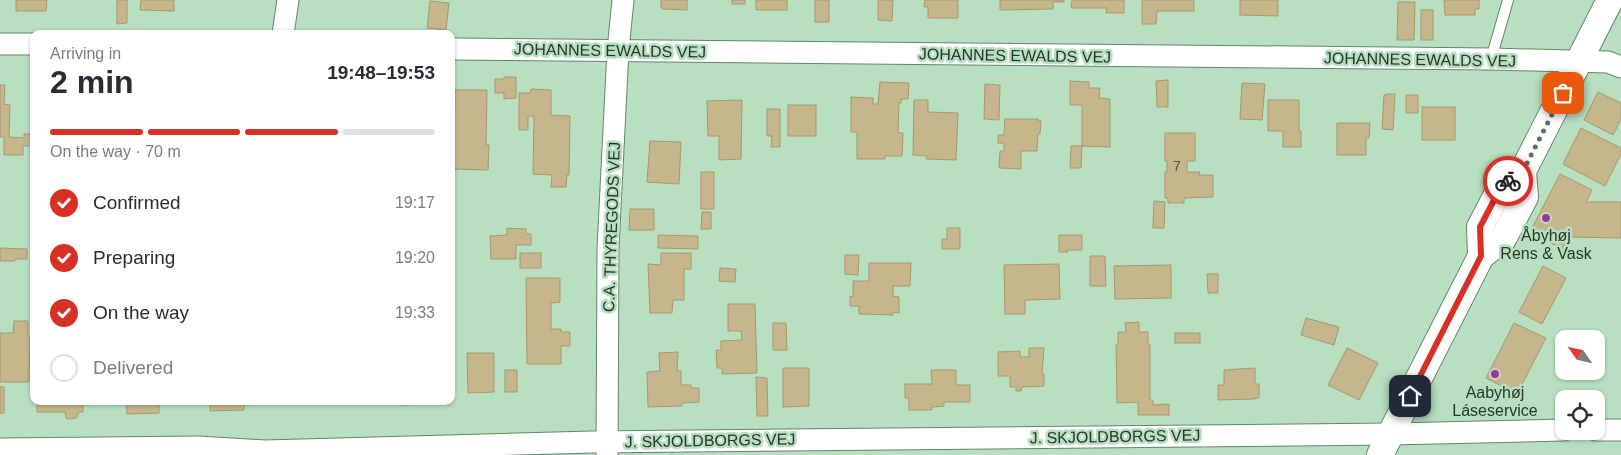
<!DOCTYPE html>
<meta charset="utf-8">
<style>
body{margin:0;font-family:Arial,sans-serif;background:#f2f2f3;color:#2b2b33;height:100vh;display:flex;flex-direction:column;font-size:19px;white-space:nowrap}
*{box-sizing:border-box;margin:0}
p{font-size:16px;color:#7c7c81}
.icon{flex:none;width:28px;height:28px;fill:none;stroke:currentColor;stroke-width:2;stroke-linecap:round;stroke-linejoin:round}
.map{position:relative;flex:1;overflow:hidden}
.drawer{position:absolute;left:30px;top:30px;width:425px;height:375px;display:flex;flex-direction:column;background:#fff;border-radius:10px;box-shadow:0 1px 4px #0004}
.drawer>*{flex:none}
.needle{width:32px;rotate:304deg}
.fabs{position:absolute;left:1555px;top:330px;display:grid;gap:10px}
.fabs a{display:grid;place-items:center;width:50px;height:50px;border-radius:10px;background:#fff;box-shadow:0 1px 4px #0004;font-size:25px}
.pin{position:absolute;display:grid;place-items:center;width:42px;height:42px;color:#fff;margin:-21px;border-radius:10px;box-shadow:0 2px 8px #0006}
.courier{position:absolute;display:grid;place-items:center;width:50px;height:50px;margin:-25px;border:4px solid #d93025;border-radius:50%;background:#fff;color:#222;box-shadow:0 1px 6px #0007}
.head em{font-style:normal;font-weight:600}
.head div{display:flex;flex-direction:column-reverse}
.head{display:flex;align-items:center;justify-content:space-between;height:85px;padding:0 20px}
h1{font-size:32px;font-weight:600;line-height:38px}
.bar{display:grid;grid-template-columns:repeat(4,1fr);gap:8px 5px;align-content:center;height:60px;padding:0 20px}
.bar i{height:6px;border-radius:4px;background:#e1e1e2}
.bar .current{background:#d93025}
.bar p{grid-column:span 4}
ol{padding:0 20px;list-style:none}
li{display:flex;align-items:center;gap:15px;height:55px}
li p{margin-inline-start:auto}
li .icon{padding:5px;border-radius:50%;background:#d93025;color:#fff;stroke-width:4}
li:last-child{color:#7c7c81}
li i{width:28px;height:28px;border:2px solid #e1e1e2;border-radius:50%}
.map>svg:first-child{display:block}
</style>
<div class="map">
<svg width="1621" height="455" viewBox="0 0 1621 455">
<rect width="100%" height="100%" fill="#b8dfc0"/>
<!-- building -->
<g fill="#c5b68b" stroke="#a7986f">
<path d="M16,0h31l-1,11h-30z"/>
<path d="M117,0h10v23l-10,1z"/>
<path d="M141,0h33v11l-34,-1z"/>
<path d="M661,0h26v10l-24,-1 -2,-1z"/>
<rect x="732" y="0" width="13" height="4"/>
<rect x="756" y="0" width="31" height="10"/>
<rect x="815" y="0" width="14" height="22"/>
<path d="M878,0h15l-1,21 -14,-1z"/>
<path d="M925,0h33v18h-30v-11h-4z"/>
<path d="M1000,0h64v2h-11v7l-53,1z"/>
<path d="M1072,0h52v13h-18l1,-5h-36z"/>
<path d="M1142,0h52v11h-37l-1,13h-14z"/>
<path d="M1240,0h38v16l-38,-1z"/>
<path d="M1444,0h35v9h-4v6h-30z"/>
<path d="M430,1l19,2 -3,27 -19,-2z"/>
<path d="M1398,2h17l-1,38h-17z"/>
<rect x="1421" y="10" width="12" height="30"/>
<path d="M504,77h12v21l-12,1v-6h-9v-14h9z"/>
<path d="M1168,80v27h-11l-1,-26z"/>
<path d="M1070,81l19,1v6h11l-1,10 11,1v48l-28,-1v-41h-12z"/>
<path d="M880,82l29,1 -1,16h-7v4h-2l-1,30h5l-1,23h-17v3h-28v-27h-6v-35l22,1v6h5z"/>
<path d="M1242,83l23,1 -3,36 -22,-1z"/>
<path d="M985,84l15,1 -1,35 -15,-1z"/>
<path d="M0,85h5l-1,19 6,1 -1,32 15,1v-4h10v12h-11v9h-19v-18h-4z"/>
<path d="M531,89l20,1v25l19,1 -1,59h-2l-1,12h-15l1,-12 -19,-1 1,-58h-6v14h-9v-37h11z"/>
<path d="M455,90h32l-1,55h3l-1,25 -37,-1v-25h3z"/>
<path d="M1598,92l23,11v16l-8,16 -29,-15z"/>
<path d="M1386,94h9l-2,36 -11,-1 2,-34h2z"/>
<rect x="1406" y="95" width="12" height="18"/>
<path d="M742,100l-1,59 -22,1v-24h-11l-1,-35z"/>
<path d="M914,100h14v12l30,1 -2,47 -30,-1 1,-3 -14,-1z"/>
<path d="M1268,100h31v31h2v16h-18v-16h-15z"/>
<rect x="788" y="105" width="28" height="31"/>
<rect x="1422" y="107" width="33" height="33"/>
<path d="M767,109h13v38h-9l1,-11h-5z"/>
<path d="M1005,119h33v2h3l-1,13h-2l-1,17h-16v18l-22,-1 1,-17h4v-8h-6v-8h6z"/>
<path d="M1337,123h33l-1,15h-3v17h-29z"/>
<path d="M1581,128l40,20v6l-16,32 -42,-22z"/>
<path d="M1165,133h30v28h-8v11h13l-1,3h14v22l-29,1v5h-16v-5h-3v-26h2v-11h-2z"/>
<path d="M650,141l31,1 -2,42 -32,-2z"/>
<path d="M1071,146h11l-1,22h-11z"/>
<rect x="701" y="172" width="13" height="37"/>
<path d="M1560,174l32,16 -6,12h35v36l-53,-1 -6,12 -32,-17z"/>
<path d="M1154,201l11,1 -1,26h-11z"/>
<path d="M630,209h24v21h-25z"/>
<path d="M702,212h9v17h-10z"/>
<path d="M507,228l19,1v5h5v11h-15v14h-25l-1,-23 17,-1z"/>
<path d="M947,228h13v21h-18v-10h5z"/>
<path d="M658,235l40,1v13l-40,-1z"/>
<path d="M1059,235h23v15h-15l1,2h-9z"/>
<path d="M0,248l27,1v10h-12v2h-15z"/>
<rect x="520" y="253" width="21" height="15"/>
<path d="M661,253h30v16h-7v31h-11l-1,13h-22l-2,-49 13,1z"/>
<path d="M845,255h14l-1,20 -13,-1z"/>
<path d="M1090,256h15l1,30h-16z"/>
<path d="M869,263h42l-1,23h-17v10l6,1v16l-6,-1v3l-34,-1v-8h-9v-10l3,1v-16h16z"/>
<path d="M1059,264l1,35 -35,1v14h-20l-1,-49z"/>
<path d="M1171,265v33l-56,1 -1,-33z"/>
<path d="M1543,266l23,12 -24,46 -23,-12z"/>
<path d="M720,268l16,1 -1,13 -16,-1z"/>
<path d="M1207,274h11v19h-10z"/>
<path d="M526,278h34v24l-9,1v26h10v3h9v14h-9v18h-34z"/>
<path d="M728,304h27l2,69 -35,1v-6h-5l-1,-18h5v-9l21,-1 -1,-9h-13z"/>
<path d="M1306,318l33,9 -5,18 -33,-10z"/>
<path d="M14,321h14v15h2l-1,46h-29v-49h13z"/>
<path d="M1139,322v10h9v12h2v56h3v5l16,-1v11h-31v-13l-21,1 -1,-58 2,-1v-12h8l-1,-9z"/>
<path d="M773,323h13l1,27h-14z"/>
<path d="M1514,323l32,15 -29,56 -31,-16z"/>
<rect x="1175" y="333" width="25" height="10"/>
<path d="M1029,348h15l-2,26h2v12l-22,1 -1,4h-5v-4h-6v-11h-12v-24l22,-1v6h9z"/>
<path d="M1347,348l31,15 -19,37 -31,-15z"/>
<path d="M678,352l-1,19h4v14h10v3h8v14l-17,1v3l-34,1 -1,-35 13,-1 -1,-18z"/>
<path d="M467,353h27v39l-26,1z"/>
<path d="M783,368h26v38l-26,1z"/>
<path d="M1255,368v16h4v14h-4v1l-37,1v-15h6v-15z"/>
<rect x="505" y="370" width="12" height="22"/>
<path d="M931,370h25v15h14v17h-26v4l-12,1v3h-23v-12h-4v-14h27z"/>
<path d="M756,377l11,1 1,38h-11z"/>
<rect x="0" y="387" width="4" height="26"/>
<path d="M37,401h46v11h-4l-3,6 -8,1 -2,-1 -1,-6h-28z"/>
<path d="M126,401h33v12l-32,1z"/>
<path d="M210,401h34v9l-34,1z"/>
<path d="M403,401h14l1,3 -15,1z"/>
</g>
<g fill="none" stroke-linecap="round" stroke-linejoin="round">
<defs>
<path id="service" d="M1491,59l17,-59"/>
<g id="minor">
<path d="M283,34l5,-34"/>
<path d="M0,44h34"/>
<path d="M451,49l1040,10 117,3 13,5"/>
<path d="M1596,430h25"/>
<path d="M0,449l199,-2 66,4 328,-9 798,-8 173,-4"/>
<path d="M607,455l1,-207 10,-198 5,-50"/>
</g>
<g id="tertiary">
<path d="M1481,256l-1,-29 22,-42 21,-14"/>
<path d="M1380,455l101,-199 22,-17 22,-42 -2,-26 87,-171"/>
</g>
</defs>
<!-- service casing -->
<use href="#service" stroke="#62866a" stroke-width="12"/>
<!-- minor casing -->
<use href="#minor" stroke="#62866a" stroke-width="23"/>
<!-- tertiary casing -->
<use href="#tertiary" stroke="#62866a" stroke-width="28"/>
<!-- service -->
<use href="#service" stroke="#fff" stroke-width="10"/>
<!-- minor -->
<use href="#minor" stroke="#fff" stroke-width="21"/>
<!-- tertiary -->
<use href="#tertiary" stroke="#fff" stroke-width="26"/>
</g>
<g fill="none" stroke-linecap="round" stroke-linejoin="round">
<!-- done -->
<path stroke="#5a725f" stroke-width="5" stroke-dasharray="0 9" d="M1508,181l15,-10 40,-78"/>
<!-- route -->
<path stroke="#d93025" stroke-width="6" d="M1410,396l71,-140 -1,-29 22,-42 6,-4"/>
</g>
<!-- markers -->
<g fill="#9f3698" stroke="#b8dfc0" stroke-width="2">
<circle cx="1546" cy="218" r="5"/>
<circle cx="1495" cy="374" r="5"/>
</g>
<g text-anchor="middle" stroke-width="5" stroke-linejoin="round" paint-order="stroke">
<!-- number labels -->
<g font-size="14" fill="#4e5743">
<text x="1177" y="171">7</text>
</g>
<!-- street labels -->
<g font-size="16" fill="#27372b" stroke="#b8dfc0">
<text transform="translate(610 50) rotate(1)" y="6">JOHANNES EWALDS VEJ</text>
<text transform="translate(1015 55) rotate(1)" y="6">JOHANNES EWALDS VEJ</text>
<text transform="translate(1420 59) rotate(1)" y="6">JOHANNES EWALDS VEJ</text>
<text transform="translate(611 227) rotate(-88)" y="6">C.A. THYREGODS VEJ</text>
<text transform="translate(1115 436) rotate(-1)" y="6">J. SKJOLDBORGS VEJ</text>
<text transform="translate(710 440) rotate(-1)" y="6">J. SKJOLDBORGS VEJ</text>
</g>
<!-- poi labels -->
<g font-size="16" fill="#27372b" stroke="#b8dfc0">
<text x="1546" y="241">Åbyhøj<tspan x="1546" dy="18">Rens &amp; Vask</tspan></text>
<text x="1495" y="398">Aabyhøj<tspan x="1495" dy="18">Láseservice</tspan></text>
</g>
</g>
</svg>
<div class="fabs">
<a><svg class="needle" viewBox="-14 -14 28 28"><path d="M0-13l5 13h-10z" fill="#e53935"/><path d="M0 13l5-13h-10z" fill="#7c7c81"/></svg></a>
<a><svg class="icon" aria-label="locate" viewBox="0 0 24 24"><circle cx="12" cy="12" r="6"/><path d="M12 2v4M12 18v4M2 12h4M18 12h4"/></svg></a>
</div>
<div class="pin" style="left:1563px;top:93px;background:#ea580c"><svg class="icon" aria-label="bag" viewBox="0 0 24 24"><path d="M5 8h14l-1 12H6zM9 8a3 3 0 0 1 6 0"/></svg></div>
<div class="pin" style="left:1410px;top:396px;background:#1f2937"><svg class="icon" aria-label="home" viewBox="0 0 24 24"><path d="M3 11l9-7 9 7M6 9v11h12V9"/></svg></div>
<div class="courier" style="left:1508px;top:181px"><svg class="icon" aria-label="bike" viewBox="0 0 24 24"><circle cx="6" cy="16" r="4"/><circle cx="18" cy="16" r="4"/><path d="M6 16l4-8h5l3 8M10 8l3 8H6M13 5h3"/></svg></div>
<section class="drawer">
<div class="head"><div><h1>2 min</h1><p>Arriving in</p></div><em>19:48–19:53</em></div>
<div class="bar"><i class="current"></i><i class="current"></i><i class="current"></i><i></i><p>On the way · 70 m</p></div>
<ol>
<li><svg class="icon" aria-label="check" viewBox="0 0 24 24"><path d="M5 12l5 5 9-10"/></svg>Confirmed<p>19:17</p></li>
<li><svg class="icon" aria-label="check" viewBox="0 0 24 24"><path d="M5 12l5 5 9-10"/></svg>Preparing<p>19:20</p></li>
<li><svg class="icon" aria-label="check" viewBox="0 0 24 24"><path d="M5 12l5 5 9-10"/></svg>On the way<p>19:33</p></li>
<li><i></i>Delivered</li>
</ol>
</section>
</div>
